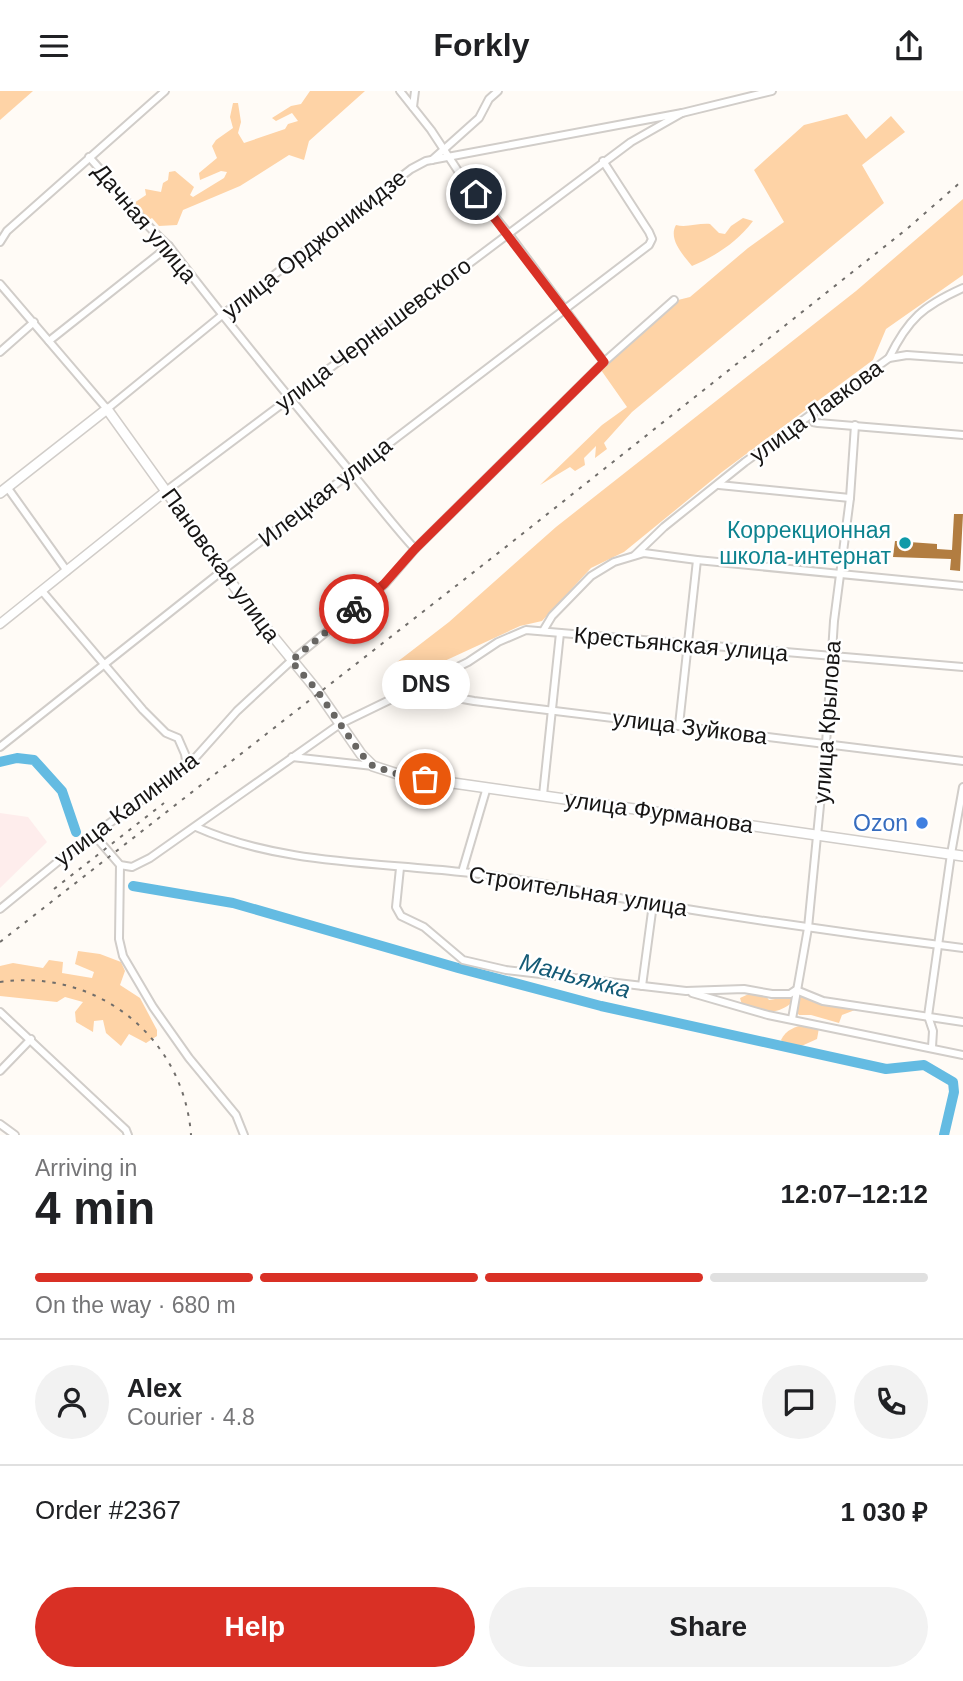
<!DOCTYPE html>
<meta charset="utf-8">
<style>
body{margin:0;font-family:Arial,sans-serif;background:#f2f2f2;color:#202124;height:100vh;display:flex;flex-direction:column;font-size:26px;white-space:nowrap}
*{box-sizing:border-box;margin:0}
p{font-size:23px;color:#757577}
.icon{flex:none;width:38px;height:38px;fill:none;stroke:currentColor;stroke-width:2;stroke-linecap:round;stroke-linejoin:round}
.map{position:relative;height:1044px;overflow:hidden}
.panel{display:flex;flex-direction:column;background:#fff;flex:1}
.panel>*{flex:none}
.pin{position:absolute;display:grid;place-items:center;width:60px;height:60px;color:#fff;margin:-30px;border:4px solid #fff;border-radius:50%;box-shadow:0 2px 7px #0007}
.courier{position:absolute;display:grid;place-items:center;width:70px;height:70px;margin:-35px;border:5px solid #d93025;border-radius:50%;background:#fff;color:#222;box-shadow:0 2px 9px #0007}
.bubble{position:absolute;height:49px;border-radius:24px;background:#fff;box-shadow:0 4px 18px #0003;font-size:23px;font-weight:700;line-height:49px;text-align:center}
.head em{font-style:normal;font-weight:700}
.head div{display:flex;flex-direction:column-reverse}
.head{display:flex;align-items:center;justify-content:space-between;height:119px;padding:0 35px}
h1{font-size:46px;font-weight:700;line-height:52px}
.bar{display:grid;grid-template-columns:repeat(4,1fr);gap:10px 7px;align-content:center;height:84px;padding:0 35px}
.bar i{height:9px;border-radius:5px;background:#e0e0e0}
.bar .on{background:#d93025}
.bar p{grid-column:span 4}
.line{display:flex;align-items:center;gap:18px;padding:0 35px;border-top:2px solid #e0e0e0}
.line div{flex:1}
.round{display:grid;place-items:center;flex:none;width:74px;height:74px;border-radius:37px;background:#f2f2f2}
.cta{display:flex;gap:14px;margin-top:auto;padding:14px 35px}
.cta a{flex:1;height:80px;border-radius:42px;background:#d93025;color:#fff;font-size:28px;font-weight:700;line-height:80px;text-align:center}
.cta a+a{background:#f2f2f2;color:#202124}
header{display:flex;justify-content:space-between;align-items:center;height:91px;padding:0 35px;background:#fff;font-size:32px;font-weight:700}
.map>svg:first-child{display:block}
</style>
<header><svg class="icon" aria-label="menu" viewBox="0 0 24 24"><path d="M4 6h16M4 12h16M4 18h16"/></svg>Forkly<svg class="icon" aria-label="share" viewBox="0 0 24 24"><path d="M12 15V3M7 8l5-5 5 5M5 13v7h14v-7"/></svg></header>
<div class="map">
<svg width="963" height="1044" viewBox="0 0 963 1044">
<rect width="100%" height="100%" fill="#fffbf6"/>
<!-- education -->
<path fill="#feedec" d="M0,722l28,4 19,25 -47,46z"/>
<!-- green -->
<g fill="#fed3a6">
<path d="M0,0h33l-33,29z"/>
<path d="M310,0h55l-56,50 -5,19 -15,-5 -49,31 -57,24 -6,15 -18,1 -7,-8 -5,3 -13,-18 12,-8 -1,-6 16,3 2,-9 5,-3 1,-8 6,-1 19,16 -4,8 3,2 31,-19 3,-6 -6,-1 -21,9 -1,-7 18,-15 -5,-12 4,-6 17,-12 -3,-11 3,-14h5l3,19 -3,11 6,10 41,-14 3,-5 10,-3 -6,-8 -16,8 -4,-3 19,-12 10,-2z"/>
<path d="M847,23l19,25 25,-23 14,16 -43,33 22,38 -252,209 -28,31 3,6 -12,9 1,-12 -12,12 1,7 -10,6 -5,-4 -30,18 62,-60 25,-18 -26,-37 77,-70 12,-3 58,-49 36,-26 -30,-52 50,-45z"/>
<path d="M963,108v76l-77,54 -13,31 -151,112 -98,80 -33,16 -49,53 -22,5 -121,56 -11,-13 61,-47 107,-95 300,-236z"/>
<path d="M743,127l10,3c-16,21 -37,35 -61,45 -9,-11 -24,-27 -16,-41 10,3 22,-2 34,-1l9,9 6,1 6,-8z"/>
<path d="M78,860l22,3 21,8 4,9 -5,14 20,13 17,32v6l-11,7 -17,-9 -8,12 -15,-13 -3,-13 -9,1 -1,11 -17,-10 -1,-10 8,-10 -18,-5 -8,5 -57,-6v-30l13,-3 30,5 6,-8 14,2 -1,11 30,5 2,-6 -19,-8z"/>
<path d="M753,901l12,3 4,5 31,-5 55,15 -13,5 -3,8 -28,-8h-12l-9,-11c-15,12 -32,8 -48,1l-2,-7z"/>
<path d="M806,934l13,3 -2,11 -20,9 -13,-4 -3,-4c5,-10 14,-14 25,-15z"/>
</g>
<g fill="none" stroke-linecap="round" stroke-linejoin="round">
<!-- river -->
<g stroke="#64bbe2" stroke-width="10">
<path d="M0,671l17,-4 17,2 28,31 14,41"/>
<path d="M133,795l100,17 225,65 143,38 285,63 38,-4 29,17 1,10 -10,43"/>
</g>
</g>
<!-- building -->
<path fill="#b27d41" d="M954,423h9l-3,57 -10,-1 1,-11 -58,-2 2,-16 42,3v5l15,1z"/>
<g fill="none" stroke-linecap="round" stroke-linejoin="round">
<defs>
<g id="minor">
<path d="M400,0l31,39 29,44 48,59 96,129"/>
<path d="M413,16l2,-16"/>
<path d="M89,66c27,29 50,63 80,89 58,77 120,151 181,225 22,26 42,53 65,78"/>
<path d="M432,69l47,-42 10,-19 9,-8"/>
<path d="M0,151l7,-11 158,-140"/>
<path d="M0,193l107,125 114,-93 190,-147 15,-8 256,-48"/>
<path d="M49,250l120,-95"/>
<path d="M0,261l34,-30"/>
<path d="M889,267c19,-39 34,-52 74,-70"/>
<path d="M813,324v7l5,1 145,12"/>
<path d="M719,394l131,13"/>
<path d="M7,396l60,84"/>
<path d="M166,400l465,-349 51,-29 90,-22"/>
<path d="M635,464l29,-28 81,-65 144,-104 18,-3 56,4"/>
<path d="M42,500l101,119 23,23 12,5 7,16 2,13"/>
<path d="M543,540l9,-15 39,-40 23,-14 30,-9 53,7 266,26"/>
<path d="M420,593l20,11 34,6 489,60"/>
<path d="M679,634l18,-165"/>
<path d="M0,656l222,-176 427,-326 3,-6 -3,-7 -46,-71"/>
<path d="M292,666l81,9"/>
<path d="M543,704l17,-162"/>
<path d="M196,736c83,37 176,35 265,45 63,6 125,21 188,31 104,17 209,32 314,45"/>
<path d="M95,745l25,29 12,2 18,-9 190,-134 128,-62 30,-20 28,-12 437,37"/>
<path d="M120,774l-1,74 4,17 30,51 36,51 47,57 8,20"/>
<path d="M400,777l-4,39 5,9 23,11 39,33 43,10 180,21 58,-2 28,5h18l6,-4 27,11 140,21"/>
<path d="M462,781l25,-85"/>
<path d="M0,818l71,-58 116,-84 50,-56 54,-50 94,-77 30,-35 189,-187 70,-62"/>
<path d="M642,895l11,-82"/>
<path d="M692,902l76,22 195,40"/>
<path d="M0,921l126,118 2,5"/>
<path d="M792,928l16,-91 18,-184 8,-123 16,-123 5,-73"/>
<path d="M932,956l1,-16 -5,-15 23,-162 12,-67"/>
<path d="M0,980l31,-32"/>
<path d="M0,1033l15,11"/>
</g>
<path id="tertiary" d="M0,533l166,-133"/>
<path id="secondary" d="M0,402l107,-84 142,198 67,82 45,65 12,12 31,10 559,80"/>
</defs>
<!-- minor casing -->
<use href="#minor" stroke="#d1cdc9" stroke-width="10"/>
<!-- tertiary casing -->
<use href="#tertiary" stroke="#d1cdc9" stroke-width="11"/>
<!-- secondary casing -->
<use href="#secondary" stroke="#d1cdc9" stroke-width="12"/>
<!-- minor -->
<use href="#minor" stroke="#fff" stroke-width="6"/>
<!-- tertiary -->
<use href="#tertiary" stroke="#fff" stroke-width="8"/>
<!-- secondary -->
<use href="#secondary" stroke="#fff" stroke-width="9"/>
<!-- rail -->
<g stroke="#716e6b" stroke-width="2" stroke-dasharray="3.5 7" stroke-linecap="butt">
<path d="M54,798l110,-86"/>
<path d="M0,851l502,-392 406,-322 55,-48"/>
<path d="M0,891c96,-14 184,55 191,153"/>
</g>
</g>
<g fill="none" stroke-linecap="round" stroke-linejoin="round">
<!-- done -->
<path stroke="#686663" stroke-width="7" stroke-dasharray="0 12.6" d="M354,518l-63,52 25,28 45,65 12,12 31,10 21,3"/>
<!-- route -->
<path stroke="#d93025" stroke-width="9" d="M354,518l30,-25 31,-35 189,-187 -128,-168"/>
</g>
<!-- markers -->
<circle fill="#0f9aa8" stroke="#fff" stroke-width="2.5" cx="905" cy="452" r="7"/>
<circle fill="#3f7fe0" stroke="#fff" stroke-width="2.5" cx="922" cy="732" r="7"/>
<g text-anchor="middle" stroke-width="5" stroke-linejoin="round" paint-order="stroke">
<!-- street labels -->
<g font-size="23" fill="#171514" stroke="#fff">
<text transform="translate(145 132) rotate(50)" y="8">Дачная улица</text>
<text transform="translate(314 153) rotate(-38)" y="8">улица Орджоникидзе</text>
<text transform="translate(373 243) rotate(-37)" y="8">улица Чернышевского</text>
<text transform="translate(816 320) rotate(-36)" y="8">улица Лавкова</text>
<text transform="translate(325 401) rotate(-38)" y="8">Илецкая улица</text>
<text transform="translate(221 474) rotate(54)" y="8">Пановская улица</text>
<text transform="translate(681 553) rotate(5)" y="8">Крестьянская улица</text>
<text transform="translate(827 631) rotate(-86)" y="8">улица Крылова</text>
<text transform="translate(690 636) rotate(7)" y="8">улица Зуйкова</text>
<text transform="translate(126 718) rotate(-37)" y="8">улица Калинина</text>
<text transform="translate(659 721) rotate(8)" y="8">улица Фурманова</text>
<text transform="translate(578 800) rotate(9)" y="8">Строительная улица</text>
</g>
<!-- culture labels -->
<g font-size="23" fill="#0d838f" stroke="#fff" text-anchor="end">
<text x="891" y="447">Коррекционная<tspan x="891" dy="26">школа-интернат</tspan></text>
</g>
<!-- shop labels -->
<g font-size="23" fill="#366cbe" stroke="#fff" text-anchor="end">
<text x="908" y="740">Ozon</text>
</g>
<!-- water labels -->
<g font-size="24" font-style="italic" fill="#145a75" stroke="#fff">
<text transform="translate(575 885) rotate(15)" y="8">Маньяжка</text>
</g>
</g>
</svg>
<div class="pin" style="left:425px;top:688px;background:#ea580c"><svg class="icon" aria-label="bag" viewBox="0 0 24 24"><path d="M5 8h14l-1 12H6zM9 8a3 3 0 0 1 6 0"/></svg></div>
<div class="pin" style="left:476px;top:103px;background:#1f2937"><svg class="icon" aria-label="home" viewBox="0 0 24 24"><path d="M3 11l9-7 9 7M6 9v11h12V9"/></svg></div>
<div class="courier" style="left:354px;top:518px"><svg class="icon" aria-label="bike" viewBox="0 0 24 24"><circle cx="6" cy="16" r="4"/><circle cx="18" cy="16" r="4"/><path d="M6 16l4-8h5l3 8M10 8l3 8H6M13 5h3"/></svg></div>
<div class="bubble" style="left:382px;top:569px;width:88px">DNS</div>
</div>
<section class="panel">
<div class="head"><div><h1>4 min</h1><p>Arriving in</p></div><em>12:07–12:12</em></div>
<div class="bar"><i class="on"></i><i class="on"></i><i class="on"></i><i></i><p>On the way · 680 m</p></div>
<div class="line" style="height:126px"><a class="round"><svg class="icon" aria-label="person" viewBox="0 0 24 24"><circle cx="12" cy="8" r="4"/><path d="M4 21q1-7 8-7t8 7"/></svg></a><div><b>Alex</b><p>Courier · 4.8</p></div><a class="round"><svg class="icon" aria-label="chat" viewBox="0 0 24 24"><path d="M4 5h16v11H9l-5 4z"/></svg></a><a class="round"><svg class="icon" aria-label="phone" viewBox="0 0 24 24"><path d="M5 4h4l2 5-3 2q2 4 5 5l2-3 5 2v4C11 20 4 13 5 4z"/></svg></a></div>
<div class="line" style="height:91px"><div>Order #2367</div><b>1 030 ₽</b></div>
<div class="cta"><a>Help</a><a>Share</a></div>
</section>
